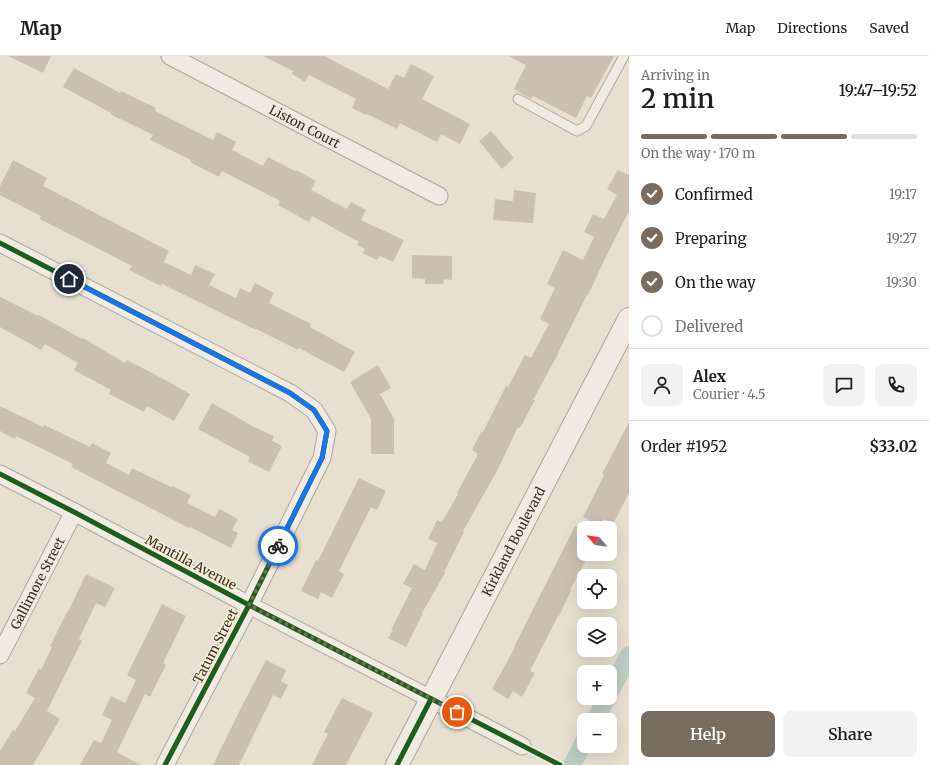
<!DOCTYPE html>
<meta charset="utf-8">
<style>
body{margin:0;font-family:Merriweather,serif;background:#f2f2f2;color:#202124;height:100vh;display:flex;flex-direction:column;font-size:15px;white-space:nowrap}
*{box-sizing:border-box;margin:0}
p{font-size:13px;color:#757577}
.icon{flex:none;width:22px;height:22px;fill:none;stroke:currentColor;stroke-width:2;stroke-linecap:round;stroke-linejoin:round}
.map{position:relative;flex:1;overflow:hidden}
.sheet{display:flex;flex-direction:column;background:#fff;width:300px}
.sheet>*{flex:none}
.needle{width:26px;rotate:298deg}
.fabs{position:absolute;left:577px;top:465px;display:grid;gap:8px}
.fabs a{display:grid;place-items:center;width:40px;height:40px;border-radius:8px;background:#fff;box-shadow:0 4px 16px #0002;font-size:20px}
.pin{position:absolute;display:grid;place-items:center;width:34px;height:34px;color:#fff;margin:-17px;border:2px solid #fff;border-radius:50%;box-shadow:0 1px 4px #0007}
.courier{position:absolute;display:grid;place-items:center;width:40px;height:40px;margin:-20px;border:3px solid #1a73e8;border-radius:50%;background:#fff;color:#222;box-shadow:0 1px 5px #0007}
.headline em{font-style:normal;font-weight:600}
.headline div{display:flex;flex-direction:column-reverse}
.headline{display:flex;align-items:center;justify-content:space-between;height:68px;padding:0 12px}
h1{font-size:26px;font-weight:600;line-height:30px}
.bar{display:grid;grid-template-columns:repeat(4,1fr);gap:6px 4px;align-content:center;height:48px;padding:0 12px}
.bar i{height:5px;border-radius:3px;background:#e0e0e0}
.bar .current{background:#786c5e}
.bar p{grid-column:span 4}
.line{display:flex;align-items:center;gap:10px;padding:0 12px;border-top:1px solid #e0e0e0}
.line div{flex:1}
.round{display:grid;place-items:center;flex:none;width:42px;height:42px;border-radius:8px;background:#f2f2f2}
ol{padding:0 12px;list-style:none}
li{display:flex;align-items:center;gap:12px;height:44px}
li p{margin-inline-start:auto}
li .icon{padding:4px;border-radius:50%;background:#786c5e;color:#fff;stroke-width:4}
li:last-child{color:#757577}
li i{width:22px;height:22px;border:2px solid #e0e0e0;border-radius:50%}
.button{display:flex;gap:8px;margin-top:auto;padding:8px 12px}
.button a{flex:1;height:46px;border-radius:8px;background:#786c5e;color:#fff;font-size:16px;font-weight:600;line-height:46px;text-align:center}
.button a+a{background:#f2f2f2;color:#202124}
header{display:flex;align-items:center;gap:24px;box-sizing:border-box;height:56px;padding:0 20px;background:#fff;border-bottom:1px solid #e0e0e0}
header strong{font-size:19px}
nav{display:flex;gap:22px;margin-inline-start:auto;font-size:14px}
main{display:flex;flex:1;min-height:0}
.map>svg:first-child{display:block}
</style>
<header>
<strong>Map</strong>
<nav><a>Map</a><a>Directions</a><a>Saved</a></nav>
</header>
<main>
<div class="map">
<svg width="629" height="709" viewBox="0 0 629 709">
<rect width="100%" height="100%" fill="#e7e0d1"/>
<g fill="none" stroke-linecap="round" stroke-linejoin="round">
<!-- canal -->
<g stroke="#bcccc2" stroke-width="18">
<path d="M610,636l19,-37"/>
<path d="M595,664l12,-22"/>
<path d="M572,709l12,-23"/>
</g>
</g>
<!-- building -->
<g fill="#cbbfb2">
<path d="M8,0h43l-8,17z"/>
<path d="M263,0h61l64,33 8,-15 8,4 7,-14 23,12 -12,23 48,25 -10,20 -19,-10 -4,8 -37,-19 -3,6 -30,-15 -1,1 -14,-7 4,-9 -47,-24 -4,7 -13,-8 1,-3z"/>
<path d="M508,0h106l-23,42 -4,-2 -11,22 -43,-22 -2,3 -17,-10 12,-24z"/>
<path d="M74,12l46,25 1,-2 35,17 -1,3 58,29 4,-8 19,10 -4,8 31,16 5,-9 27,14 1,-1 20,11 -5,9 36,19 4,-7 15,8 -5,10 43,20 -11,22 -13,-6 -3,4 -15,-7 3,-4 -8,-4 2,-3 -47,-26 -3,6 -31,-17 2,-4 -58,-30 -3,6 -29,-15 1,-2 -41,-20 3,-5 -43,-21 1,-1 -48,-26z"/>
<path d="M491,75l23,27 -12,11 -23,-28z"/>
<path d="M13,104l34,18 -4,8 126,65 -5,11 27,13 4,-10 20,9 -6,11 27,13 4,-10 10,5 5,-10 19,10 -5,10 42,21 -1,3 45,25 -11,20 -45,-24 -1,2 -42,-21v1l-94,-46 -1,2 -32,-16 3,-4 -92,-47 1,-3 -41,-21v-9z"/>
<path d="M618,114l10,5 1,-2v38l-26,52 -15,32h-1l-29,58v1l-25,46h2l-15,28 -2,-1 -21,44 -34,60 1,1 -20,40 1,1 -23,40h1l-17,34 -18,-9 5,-8h-2l21,-42 -9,-4 11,-20 11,6 12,-27 -9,-4 9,-19 5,2 16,-28 -1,-1 21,-39 -6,-4 9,-18h2l23,-46 2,1 17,-32 6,3 18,-34 -9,-5 15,-31 -8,-4 16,-34 20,10 11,-23 -10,-5 9,-18 11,5 13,-24 -10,-6z"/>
<path d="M514,134l22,3 -3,30 -40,-3 2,-21 18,2z"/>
<path d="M412,199l40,1v24l-8,-1 -1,5h-18v-5l-13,-1z"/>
<path d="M0,241l38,19 1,-1 43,24 1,-1 42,25 2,-3 42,22 21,12 -16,27 -27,-15 -3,6 -35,-18 2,-4 -37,-20 4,-7 -33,-19 -4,6 -41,-23z"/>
<path d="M378,309l13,23 -11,6 14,25v35h-23v-35l-21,-37z"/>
<path d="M212,347l42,24 20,9 -2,5 10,5 -13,26 -21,-11 2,-4 -52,-28z"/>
<path d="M0,350l43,21 1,-2 46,22 2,-4 19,10 -5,10 23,12 3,-7 39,19 1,-1 19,9 -4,8 28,14 4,-8 19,10 -6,11 6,3 -7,15 -41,-21 -1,1 -118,-61 2,-3 -57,-28 -1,3 -15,-8z"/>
<path d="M629,366v71l-16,31 -9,-5 -4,7 -17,-9 21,-42 -2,-1z"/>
<path d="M359,422l27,13 -9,19 -6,-3 -32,64 5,3 -12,24 -11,-6 -3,7 -17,-8 15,-31 2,1z"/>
<path d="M575,470l9,4v24h5l-19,36 1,1 -12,25h-1l-28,55 5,2 -13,24 -9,-6 -5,8 -16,-10 23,-42h-1z"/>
<path d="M86,518l29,14 -10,19 -9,-4 -17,36 3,2 -35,70 13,8 -27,46h-33v-14l13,-21 2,1 20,-33 -9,-5 13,-25 2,2 11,-23 -2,-1 17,-34h1z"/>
<path d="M162,548l24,12 -23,47 3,2 -16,32 -5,-3 -28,58 24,13h-61l14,-25 7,3 11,-23 -10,-5 9,-19 14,7 11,-23 -9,-5z"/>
<path d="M266,604l20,10 -5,11 7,4 -7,14 -8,-4 -34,70h-26l29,-59z"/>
<path d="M342,642l31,15 -27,52h-34l16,-31 -4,-2z"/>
</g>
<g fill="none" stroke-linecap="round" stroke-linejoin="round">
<defs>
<path id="service" d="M518,43l59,32 9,-5 38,-70"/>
<g id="minor">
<path id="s1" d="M170,0l269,140"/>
<path d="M0,187l290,150 24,17 13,21 -5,27 -73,147 -84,160"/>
<path d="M0,418l74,38 175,93 273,141"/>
<path id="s2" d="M0,599l74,-143"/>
</g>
<g id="tertiary">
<path id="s3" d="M397,709l232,-446"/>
</g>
</defs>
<!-- service casing -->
<use href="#service" stroke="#ada599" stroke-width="11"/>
<!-- minor casing -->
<use href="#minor" stroke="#ada599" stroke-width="19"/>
<!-- tertiary casing -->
<use href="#tertiary" stroke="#ada599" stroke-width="24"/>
<!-- service -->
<use href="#service" stroke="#efebe3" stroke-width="9"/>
<!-- minor -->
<use href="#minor" stroke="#efebe3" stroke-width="17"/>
<!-- tertiary -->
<use href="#tertiary" stroke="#efebe3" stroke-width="22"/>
<defs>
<g id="cycleway">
<path d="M0,187l290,150 24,17 13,21 -5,27 -73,147 -84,160"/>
<path d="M0,418l74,38 175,93 311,160"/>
<path d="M397,709l34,-66"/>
</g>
</defs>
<!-- cycleway casing -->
<use href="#cycleway" stroke="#f7eed8" stroke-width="8"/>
<!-- cycleway -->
<use href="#cycleway" stroke="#1b5e20" stroke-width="5"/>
</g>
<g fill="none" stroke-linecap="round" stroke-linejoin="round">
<!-- done -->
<path stroke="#786c5e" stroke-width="4" stroke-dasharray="0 7.2" d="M278,490l-29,59 208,107"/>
<!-- route -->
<path stroke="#1a73e8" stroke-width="5" d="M69,223l221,114 24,17 13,21 -5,27 -44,88"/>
</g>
<g text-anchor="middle" stroke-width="3" stroke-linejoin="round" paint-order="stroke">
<!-- street labels -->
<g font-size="13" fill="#3d2e20" stroke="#f7eed8">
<text dy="5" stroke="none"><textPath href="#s1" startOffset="152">Liston Court</textPath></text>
<text dy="5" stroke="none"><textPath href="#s3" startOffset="252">Kirkland Boulevard</textPath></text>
<text transform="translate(191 506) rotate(28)" y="5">Mantilla Avenue</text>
<text dy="5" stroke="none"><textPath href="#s2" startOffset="81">Gallimore Street</textPath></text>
<text transform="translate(215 590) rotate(-63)" y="5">Tatum Street</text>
</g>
</g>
</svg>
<div class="fabs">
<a><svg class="needle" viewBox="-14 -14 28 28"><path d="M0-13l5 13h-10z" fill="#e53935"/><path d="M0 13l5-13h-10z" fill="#757577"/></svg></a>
<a><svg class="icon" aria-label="locate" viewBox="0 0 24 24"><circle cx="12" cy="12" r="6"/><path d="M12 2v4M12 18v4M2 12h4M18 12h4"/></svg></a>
<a><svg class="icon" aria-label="layers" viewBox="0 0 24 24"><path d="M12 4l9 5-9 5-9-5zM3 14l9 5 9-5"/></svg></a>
<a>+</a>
<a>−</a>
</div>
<div class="pin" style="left:457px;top:656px;background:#ea580c"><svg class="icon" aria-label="bag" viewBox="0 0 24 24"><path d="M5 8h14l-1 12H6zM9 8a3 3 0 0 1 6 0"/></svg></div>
<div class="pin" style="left:69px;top:223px;background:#1f2937"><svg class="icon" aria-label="home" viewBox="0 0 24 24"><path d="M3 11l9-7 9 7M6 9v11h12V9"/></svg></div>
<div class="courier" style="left:278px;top:490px"><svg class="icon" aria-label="bike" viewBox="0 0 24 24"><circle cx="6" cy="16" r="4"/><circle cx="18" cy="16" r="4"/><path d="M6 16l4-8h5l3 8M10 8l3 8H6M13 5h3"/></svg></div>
</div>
<section class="sheet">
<div class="headline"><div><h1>2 min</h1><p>Arriving in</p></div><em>19:47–19:52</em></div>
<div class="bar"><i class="current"></i><i class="current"></i><i class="current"></i><i></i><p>On the way · 170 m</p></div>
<ol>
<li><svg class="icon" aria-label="check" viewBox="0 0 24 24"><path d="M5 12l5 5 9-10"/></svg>Confirmed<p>19:17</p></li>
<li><svg class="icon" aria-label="check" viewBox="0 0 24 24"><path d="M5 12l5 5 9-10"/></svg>Preparing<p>19:27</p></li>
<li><svg class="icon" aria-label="check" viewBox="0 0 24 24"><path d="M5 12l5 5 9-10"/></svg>On the way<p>19:30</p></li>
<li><i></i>Delivered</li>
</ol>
<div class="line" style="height:72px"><a class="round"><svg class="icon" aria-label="person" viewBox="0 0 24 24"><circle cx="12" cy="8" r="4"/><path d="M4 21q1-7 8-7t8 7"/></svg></a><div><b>Alex</b><p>Courier · 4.5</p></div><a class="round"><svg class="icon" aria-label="chat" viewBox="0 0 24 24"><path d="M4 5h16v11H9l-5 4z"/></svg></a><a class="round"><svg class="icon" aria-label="phone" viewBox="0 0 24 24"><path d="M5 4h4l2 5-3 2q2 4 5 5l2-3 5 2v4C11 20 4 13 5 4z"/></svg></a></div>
<div class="line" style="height:52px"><div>Order #1952</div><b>$33.02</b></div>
<div class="button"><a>Help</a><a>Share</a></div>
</section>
</main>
